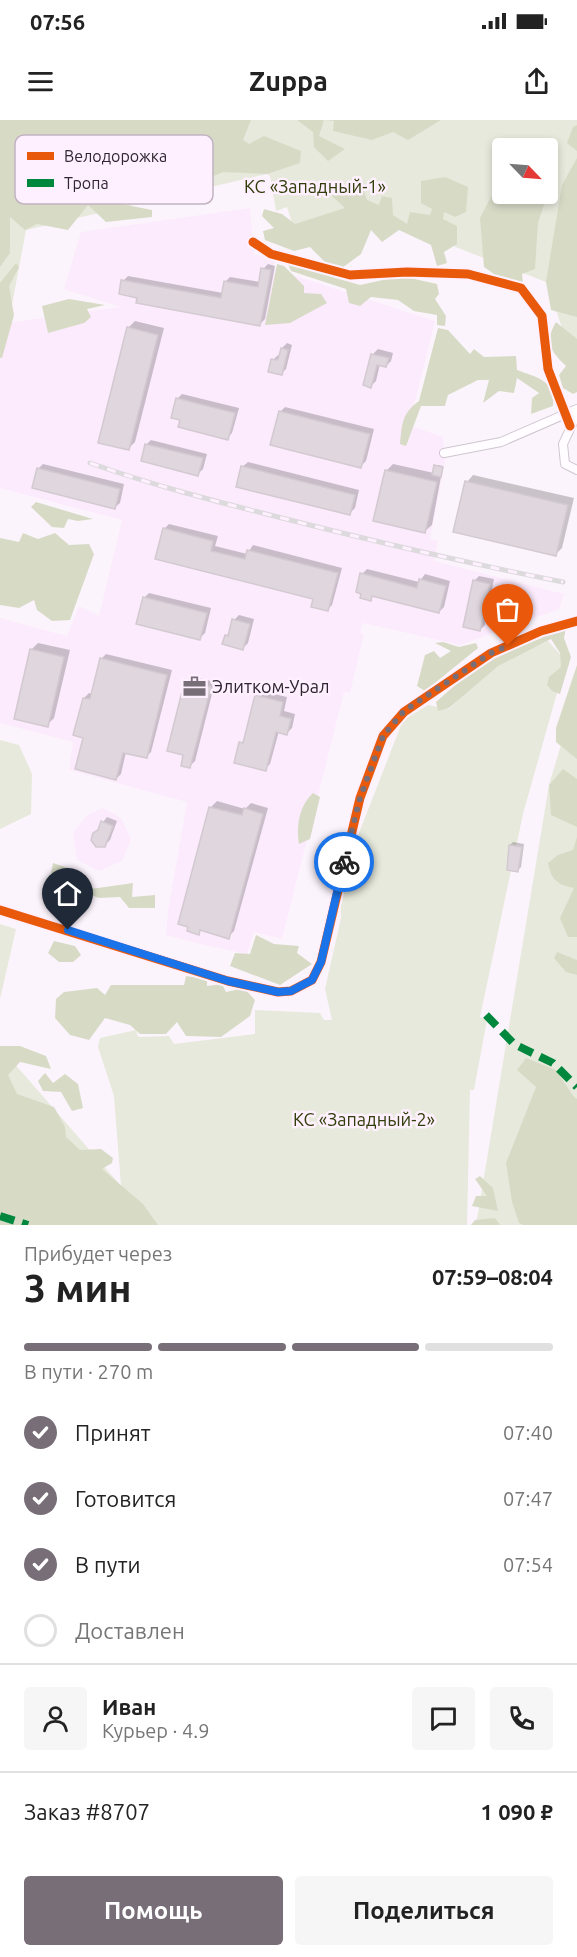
<!DOCTYPE html>
<html lang="ru">
<meta charset="utf-8">
<style>
body{margin:0;font-family:Ubuntu,sans-serif;background:#f6f6f6;color:#222;height:100vh;display:flex;flex-direction:column;font-size:22px;white-space:nowrap}
*{box-sizing:border-box;margin:0}
p{font-size:20px;color:#767676}
.icon{flex:none;width:33px;height:33px;fill:none;stroke:currentColor;stroke-width:2;stroke-linecap:round;stroke-linejoin:round}
.map{position:relative;height:1105px;overflow:hidden}
.sheet{display:flex;flex-direction:column;background:#fff;flex:1}
.sheet>*{flex:none}
.needle{width:39px;rotate:115deg}
.tools{position:absolute;left:492px;top:18px;display:grid;gap:12px}
.tools a{display:grid;place-items:center;width:66px;height:66px;border-radius:6px;background:#fff;box-shadow:0 3px 9px #0003;font-size:30px}
.pin{position:absolute;display:grid;place-items:center;width:51px;height:51px;color:#fff;margin:-62px -26px;border-radius:50% 50% 50% 0;rotate:-45deg;box-shadow:0 0 6px #0007}
.pin .icon{rotate:45deg}
.courier{position:absolute;display:grid;place-items:center;width:60px;height:60px;margin:-30px;border:4px solid #1a73e8;border-radius:50%;background:#fff;color:#222;box-shadow:0 2px 8px #0007}
.summary em{font-style:normal;font-weight:700}
.summary div{display:flex;flex-direction:column-reverse}
.summary{display:flex;align-items:center;justify-content:space-between;height:102px;padding:0 24px}
h1{font-size:39px;font-weight:700;line-height:45px}
.bar{display:grid;grid-template-columns:repeat(4,1fr);gap:9px 6px;align-content:center;height:72px;padding:0 24px}
.bar i{height:8px;border-radius:4px;background:#e0e0e0}
.bar .on{background:#776e77}
.bar p{grid-column:span 4}
.line{display:flex;align-items:center;gap:15px;padding:0 24px;border-top:2px solid #e0e0e0}
.line div{flex:1}
.round{display:grid;place-items:center;flex:none;width:63px;height:63px;border-radius:6px;background:#f6f6f6}
ol{padding:0 24px;list-style:none}
li{display:flex;align-items:center;gap:18px;height:66px}
li p{margin-inline-start:auto}
li .icon{padding:6px;border-radius:50%;background:#776e77;color:#fff;stroke-width:4}
li:last-child{color:#767676}
li i{width:33px;height:33px;border:3px solid #e0e0e0;border-radius:50%}
.action{display:flex;gap:12px;margin-top:auto;padding:12px 24px}
.action a{flex:1;height:69px;border-radius:6px;background:#776e77;color:#fff;font-size:24px;font-weight:700;line-height:69px;text-align:center}
.action a+a{background:#f6f6f6;color:#222}
.status{display:flex;justify-content:space-between;align-items:center;height:42px;padding:0 30px;background:#fff;direction:ltr}
.status svg{height:16px;fill:currentColor}
header{display:flex;justify-content:space-between;align-items:center;height:78px;padding:0 24px;background:#fff;font-size:27px;font-weight:700}
.map>svg:first-child{display:block}
</style>
<div class="status"><b>07:56</b><svg viewBox="0 0 49 12"><path d="M0 12V9h3v3zM5 12V6h3v6zM10 12V3h3v9zM15 12V0h3v12zM26 1h20v11H26zM47 4h2v5h-2z"/></svg></div>
<header><svg class="icon" aria-label="menu" viewBox="0 0 24 24"><path d="M4 6h16M4 12h16M4 18h16"/></svg>Zuppa<svg class="icon" aria-label="share" viewBox="0 0 24 24"><path d="M12 15V3M7 8l5-5 5 5M5 13v7h14v-7"/></svg></header>
<div class="map">
<svg width="577" height="1105" viewBox="0 0 577 1105">
<rect width="100%" height="100%" fill="#fcf4fc"/>
<!-- built -->
<g fill="#fcebfc">
<path d="M250,88l4,46 21,6 -1,9 161,52 -26,104 34,12 2,25 -15,77 8,2 -4,20 130,33 -5,15 -99,36 -97,-22 -3,10 4,1 -14,59 -6,-1 -62,247 -28,-7 -7,22 -43,-9 -38,-10 2,-24 19,-109 -118,-32 4,-28 -73,-19v-105l67,18 12,-30 20,10 23,-96 -122,-32v-164l120,-17 -56,-18 17,-57z"/>
<path d="M103,688l18,10 10,21 -9,22 -23,10 -22,-11 -4,-27 14,-18z"/>
</g>
<!-- green -->
<g fill="#e7e9dc" fill-rule="evenodd">
<path d="M0,0h577v250l-31,-88 -199,-77 1,6 -55,15 -6,-19 -11,4 -6,-35 -3,-2 -241,56 -24,128h-2zM502,28h46v46h-46z"/>
<path d="M548,521l18,20 -43,153 -43,203 7,3 -13,70h-4l-3,135h-467v-178l121,139 -7,-90 -16,-49 2,-9 36,-8 2,7 31,-1 5,8 81,-10v-24l65,3 4,7h8l-7,-31 16,-71v-13l18,-72 44,-113 25,-15 21,4 47,-45z"/>
<path d="M577,571v534h-101l73,-440z"/>
<path d="M0,620l19,5 13,29 -1,40 -31,15z"/>
<path d="M0,804l16,5 -16,70z"/>
</g>
<!-- forest -->
<g fill="#d7dbc6">
<path d="M0,0h251l-8,20 6,4 15,-8 37,15 -1,12 -33,11 -44,-2 -40,17 -21,-9 -3,11 -21,13 -5,-25 -33,-9 7,8 -3,11 -19,-3 -25,-21 -24,-8 35,23 -5,13 86,17v7l-46,5 -18,-17 -20,25 -31,-6 -12,6 -15,-13v36l-10,14z"/>
<path d="M297,0h144l-33,20 -15,-8 -21,8 -39,-9 1,-10 -10,-1 -5,16 26,13 -17,12 -14,-14 -1,-15z"/>
<path d="M577,5v26l-10,-8 6,-16z"/>
<path d="M577,38v159l-26,-7 -5,-28 16,-97z"/>
<path d="M548,50l6,4 -16,49 -3,46 -13,5 1,10 -19,-3 -20,-14 -4,-49 16,-31 6,-2v9h46z"/>
<path d="M445,57l23,10 -2,25 -11,5 -11,-5 -1,7 14,7v18l-13,8 3,11 -10,3 -6,-21 -32,-15 -17,12 -11,-12 -10,24 -19,14 -16,-5 -16,-16 -16,4 -29,-11 -2,-9 11,-3 -12,-12 2,-7 18,5 13,10 50,-16 -14,-13 6,-8 26,2 4,11 12,5 3,-9 10,2 1,17 14,9 3,-12 20,3 2,-6 -11,-6v-22z"/>
<path d="M16,143l3,4 -10,19 5,29 -12,43 -2,-1v-74z"/>
<path d="M277,144l7,2 20,20v7l17,1 6,9 -37,20 -25,2z"/>
<path d="M288,144l72,21 41,-9 36,8 2,10 -4,5 11,17 -1,10 -8,-1v-10l-23,-4 -16,-11 -27,-3 -11,9 -11,-3 -3,-14 -55,-18z"/>
<path d="M69,179l36,6 -18,4 4,8 -7,6 -36,10 -6,-27z"/>
<path d="M556,202l21,17v53l-4,2 -10,-6 -4,-13 7,-9c-16,-16 -22,-23 -10,-44z"/>
<path d="M438,208l10,2 22,24 4,-5 10,8 32,-1 1,14c21,8 38,10 36,36l-22,8 1,-16 7,-5 -22,-15 -3,15 -15,-2 -16,12 6,-23h-11l-30,15 -3,11h-24l-15,40 -6,-2c2,-20 2,-31 19,-43z"/>
<path d="M36,382l57,17 -15,2 -10,-2 -4,9 -12,-1 -21,-20z"/>
<path d="M23,413l15,6 17,-6 14,12 20,-1 5,10 -24,66 -18,1 -15,-11 -3,-10 -15,8 -19,-3v-67l19,4z"/>
<path d="M566,508l-2,10 7,19 -11,37 -8,-3 -5,-6 2,-8 12,-10 -1,-14 -9,-14 -53,27 -49,42 -11,3 -2,-9 45,-40 59,-27z"/>
<path d="M443,522l16,5 17,-4 2,5 -53,43 -8,-5 8,-31 9,-4 6,7 11,-7 -16,-8z"/>
<path d="M577,545v94l-21,-17v-14z"/>
<path d="M563,649l14,10v48l-26,-12 -2,-30z"/>
<path d="M313,673l7,4 -10,42 -11,5c-3,-18 0,-38 14,-51z"/>
<path d="M577,717v100h-9l-8,-19 14,-30c-16,-3 -23,-8 -26,-25l10,-8 15,-5z"/>
<path d="M53,743l21,7 17,19 42,-6 -1,14 23,-2v13h-26l-9,-11 -21,1 -24,-9 -9,7 -15,-23z"/>
<path d="M256,815l18,9 25,2 -2,7 15,11 -32,21 -50,-19 5,-13 15,1z"/>
<path d="M54,821l21,5 6,9 -8,7h-14l-11,-9z"/>
<path d="M557,832l20,8v15l-11,-3 -12,-14z"/>
<path d="M186,856l21,3v7l15,-2 4,8 18,-4 11,12 -5,16 -29,21 -35,-1 -9,-14 -11,12h-26l-10,-9 -25,-7 -16,22 -19,-5 -15,-17 1,-19 8,-7 33,-4 8,7 6,-10h73z"/>
<path d="M0,926h20l26,10 5,13 -31,-7 -12,13 9,19 37,13 11,20 1,10 14,13 21,-1 12,9 -1,5 -10,6 41,35 15,21h-158z"/>
<path d="M526,938l30,12 18,27 3,2v126h-54l-4,-2 -7,-21 -6,-39 30,-76 -19,-17z"/>
<path d="M45,953l8,10 12,-9 13,10 5,24 -11,3 -11,-19 -18,-1 -5,-10z"/>
<path d="M480,1056l13,12 5,23 -26,-5 4,-10h11l-12,-17z"/>
<path d="M495,1098l5,7h-29l4,-5z"/>
</g>
<!-- shadow -->
<g fill="#0003">
<path d="M268,144l7,2 -10,53 -5,5 -121,-28 -16,-15 5,-5 95,17 2,-11 5,-5 30,5 3,-13z"/>
<path d="M135,201l29,7 -29,114 -7,7v-121z"/>
<path d="M287,223l5,2 -6,24 -5,5 -8,-14 5,-5h2l2,-7z"/>
<path d="M378,229l15,4 -2,8 -5,5 -6,-2 -4,17 -5,5 2,-32z"/>
<path d="M182,274l57,14 -7,25 -5,5 -45,-19 -5,-20z"/>
<path d="M285,287l89,22 -8,32 -5,5 -81,-54z"/>
<path d="M151,320l56,14 -4,15 -5,5 -52,-29z"/>
<path d="M248,342l111,28 -4,18 -5,5 -108,-46z"/>
<path d="M43,344l81,20 -4,19 -6,5 -76,-39z"/>
<path d="M393,344l41,9 3,-8 6,1 -11,59 -7,6 -39,-60z"/>
<path d="M473,355l101,23 -12,50 -7,7 -88,-73z"/>
<path d="M169,404l49,12 -3,10 32,8 6,-9 89,23 -10,37 -5,5 -12,-12 -158,-40 7,-29z"/>
<path d="M367,449l52,13 6,-8 25,7 -6,26 -5,5 -65,-17 -4,4 -7,-6 -1,-19z"/>
<path d="M479,456l15,3 -9,46 -5,5 -6,-49z"/>
<path d="M149,473l62,15 -6,25 -5,5 -56,-40z"/>
<path d="M239,495l15,4 -6,24 -5,5 -17,-12 5,-5 3,-11z"/>
<path d="M38,523l32,7 -16,68 -7,7 -16,-75z"/>
<path d="M106,534l66,16 -21,82 -5,5 -20,-5 -5,22 -5,5 -31,-43 -1,-38 5,-5 3,1 9,-35z"/>
<path d="M191,556l24,6 -20,79 -5,5 -5,-12 1,-73z"/>
<path d="M262,571l25,6 -3,14 11,3 -3,14 -5,5 -8,-2 -9,33 -5,5 -24,-26 5,-5 11,-42z"/>
<path d="M217,681l28,8 6,-6 17,5 -34,123 -6,6 -26,-8 -4,4 13,-126z"/>
<path d="M107,697l10,4 -7,19 -6,6 -10,-12z"/>
<path d="M513,722l11,2 -3,23 -3,3 -8,-25z"/>
</g>
<!-- building -->
<g fill="#e0d7de" stroke="#d3cad1" stroke-width="1.5">
<path d="M261,148l10,2 -11,56 -124,-23 1,-5 -18,-4 2,-14 100,18 3,-17 34,6z"/>
<path d="M127,207l31,8 -29,115 -31,-7z"/>
<path d="M281,228l7,2 -6,25 -14,-3 3,-13 7,1z"/>
<path d="M371,234l18,4 -3,9 -9,-2 -6,23 -8,-3z"/>
<path d="M176,278l59,15 -7,27 -50,-13 2,-7 -9,-2z"/>
<path d="M279,291l91,23 -9,34 -91,-23z"/>
<path d="M145,324l58,14 -5,18 -57,-15z"/>
<path d="M434,345l9,2 -2,10 -9,-2z"/>
<path d="M241,346l114,29 -5,20 -114,-28z"/>
<path d="M37,348l83,21 -5,20 -83,-21z"/>
<path d="M385,350l52,12 -12,51 -52,-12z"/>
<path d="M465,361l103,24 -12,51 -103,-24z"/>
<path d="M163,408l50,13 -2,10 34,8 2,-9 91,23 -10,38 -17,-4 2,-8 -158,-40z"/>
<path d="M360,453l57,15 2,-9 27,7 -7,27 -67,-17 -1,5 -11,-3 1,-4 -5,-2z"/>
<path d="M473,460l17,4 -10,47 -17,-4z"/>
<path d="M143,477l64,16 -7,27 -64,-16z"/>
<path d="M232,499l18,5 -7,26 -21,-6 3,-9 3,1z"/>
<path d="M30,529l34,8 -16,70 -34,-8z"/>
<path d="M100,538l67,17 -20,83 -24,-5 -7,27 -41,-11 8,-31 -10,-3 10,-37 7,1z"/>
<path d="M185,560l26,7 -21,81 -9,-2 2,-11 -16,-4z"/>
<path d="M255,575l28,7 -3,14 11,3 -4,16 -11,-3 -10,39 -32,-8 5,-21 4,1z"/>
<path d="M209,687l33,8 2,-7 19,6 -34,125 -29,-9 -1,5 -12,-4 1,-4 -10,-3z"/>
<path d="M101,701l12,5 -8,21h-9l-5,-7 2,-7 5,-3z"/>
<path d="M509,725l13,2 -4,25 -11,-2z"/>
</g>
<g fill="none" stroke-linecap="round" stroke-linejoin="round">
<defs>
<g id="minor">
<path d="M253,122l18,12 79,21 57,-3 61,2 53,14 21,28 6,53 22,57"/>
<path d="M577,294l-14,30 2,20 12,6"/>
<path d="M444,333l57,-11 76,-33"/>
<path d="M0,790l228,71 50,11 13,-1 21,-11 9,-18 39,-164 23,-62 21,-24 87,-59 50,-22 36,-10"/>
</g>
</defs>
<!-- minor casing -->
<use href="#minor" stroke="#cfc6cf" stroke-width="10"/>
<!-- minor -->
<use href="#minor" stroke="#fffdff" stroke-width="8"/>
<defs>
<path id="rail" d="M90,343c62,22 124,38 188,54 94,24 189,46 285,65"/>
</defs>
<!-- rail casing -->
<use href="#rail" stroke="#dcdadc" stroke-width="5"/>
<!-- rail -->
<use href="#rail" stroke="#fff0ff" stroke-width="3" stroke-dasharray="9" stroke-linecap="butt"/>
<!-- quiet -->
<g stroke="#00873e" stroke-width="8" stroke-dasharray="15 8" stroke-linecap="butt">
<path d="M486,895l28,29 39,19 24,24"/>
<path d="M0,1096l28,9"/>
</g>
<defs>
<g id="cycleway">
<path d="M253,122l18,12 79,21 57,-3 61,2 53,14 21,28 6,53 22,57"/>
<path d="M0,790l228,71 50,11 13,-1 21,-11 9,-18 39,-164 23,-62 21,-24 87,-59 50,-22 36,-10"/>
</g>
</defs>
<!-- cycleway casing -->
<use href="#cycleway" stroke="#fff0ff" stroke-width="13"/>
<!-- cycleway -->
<use href="#cycleway" stroke="#e8590c" stroke-width="9"/>
</g>
<g fill="none" stroke-linecap="round" stroke-linejoin="round">
<!-- done -->
<path stroke="#776e77" stroke-width="6" stroke-dasharray="0 10.8" d="M344,742l16,-64 23,-62 21,-25 87,-58 17,-7"/>
<!-- route -->
<path stroke="#1a73e8" stroke-width="8" d="M68,810l160,51 50,11 13,-1 21,-11 9,-18 23,-100"/>
</g>
<!-- icons -->
<defs>
<symbol id="office-bare" viewBox="-9 -9 18 18"><path d="M-6-3h4V-5.5h4V-3h4V5H-6ZM-1-4.5V-3h2v-1.5ZM-6 0V1H6V0Z" fill="#776e77" stroke="#fff0ff" stroke-width="2.5" paint-order="stroke"/></symbol>
</defs>
<g fill-rule="evenodd">
<use href="#office-bare" x="178" y="550" width="33" height="33"/>
</g>
<g text-anchor="middle" stroke-width="5" stroke-linejoin="round" paint-order="stroke">
<!-- park labels -->
<g font-size="18" fill="#313e0a" stroke="#fff0ff">
<text x="315" y="73">КС «Западный-1»</text>
<text x="364" y="1006">КС «Западный-2»</text>
</g>
<!-- poi labels -->
<g font-size="18" fill="#2f262f" stroke="#fff0ff" text-anchor="start">
<text x="212" y="573">Элитком-Урал</text>
</g>
</g>
<!-- legend -->
<rect x="15" y="15" width="198" height="69" rx="9" fill="#fff0ff" stroke="#c1b3c1" stroke-width="1.5"/>
<rect x="27" y="32" width="27" height="8" fill="#e8590c"/>
<rect x="27" y="59" width="27" height="8" fill="#00873e"/>
<g font-size="16" fill="#2f262f">
<text x="64" y="42">Велодорожка</text>
<text x="64" y="69">Тропа</text>
</g>
</svg>
<div class="tools">
<a><svg class="needle" viewBox="-14 -14 28 28"><path d="M0-13l5 13h-10z" fill="#e53935"/><path d="M0 13l5-13h-10z" fill="#767676"/></svg></a>
</div>
<div class="pin" style="left:508px;top:526px;background:#ea580c"><svg class="icon" aria-label="bag" viewBox="0 0 24 24"><path d="M5 8h14l-1 12H6zM9 8a3 3 0 0 1 6 0"/></svg></div>
<div class="pin" style="left:68px;top:810px;background:#1f2937"><svg class="icon" aria-label="home" viewBox="0 0 24 24"><path d="M3 11l9-7 9 7M6 9v11h12V9"/></svg></div>
<div class="courier" style="left:344px;top:742px"><svg class="icon" aria-label="bike" viewBox="0 0 24 24"><circle cx="6" cy="16" r="4"/><circle cx="18" cy="16" r="4"/><path d="M6 16l4-8h5l3 8M10 8l3 8H6M13 5h3"/></svg></div>
</div>
<section class="sheet">
<div class="summary"><div><h1>3 мин</h1><p>Прибудет через</p></div><em>07:59–08:04</em></div>
<div class="bar"><i class="on"></i><i class="on"></i><i class="on"></i><i></i><p>В пути · 270 m</p></div>
<ol>
<li><svg class="icon" aria-label="check" viewBox="0 0 24 24"><path d="M5 12l5 5 9-10"/></svg>Принят<p>07:40</p></li>
<li><svg class="icon" aria-label="check" viewBox="0 0 24 24"><path d="M5 12l5 5 9-10"/></svg>Готовится<p>07:47</p></li>
<li><svg class="icon" aria-label="check" viewBox="0 0 24 24"><path d="M5 12l5 5 9-10"/></svg>В пути<p>07:54</p></li>
<li><i></i>Доставлен</li>
</ol>
<div class="line" style="height:108px"><a class="round"><svg class="icon" aria-label="person" viewBox="0 0 24 24"><circle cx="12" cy="8" r="4"/><path d="M4 21q1-7 8-7t8 7"/></svg></a><div><b>Иван</b><p>Курьер · 4.9</p></div><a class="round"><svg class="icon" aria-label="chat" viewBox="0 0 24 24"><path d="M4 5h16v11H9l-5 4z"/></svg></a><a class="round"><svg class="icon" aria-label="phone" viewBox="0 0 24 24"><path d="M5 4h4l2 5-3 2q2 4 5 5l2-3 5 2v4C11 20 4 13 5 4z"/></svg></a></div>
<div class="line" style="height:78px"><div>Заказ #8707</div><b>1 090 ₽</b></div>
<div class="action"><a>Помощь</a><a>Поделиться</a></div>
</section>
